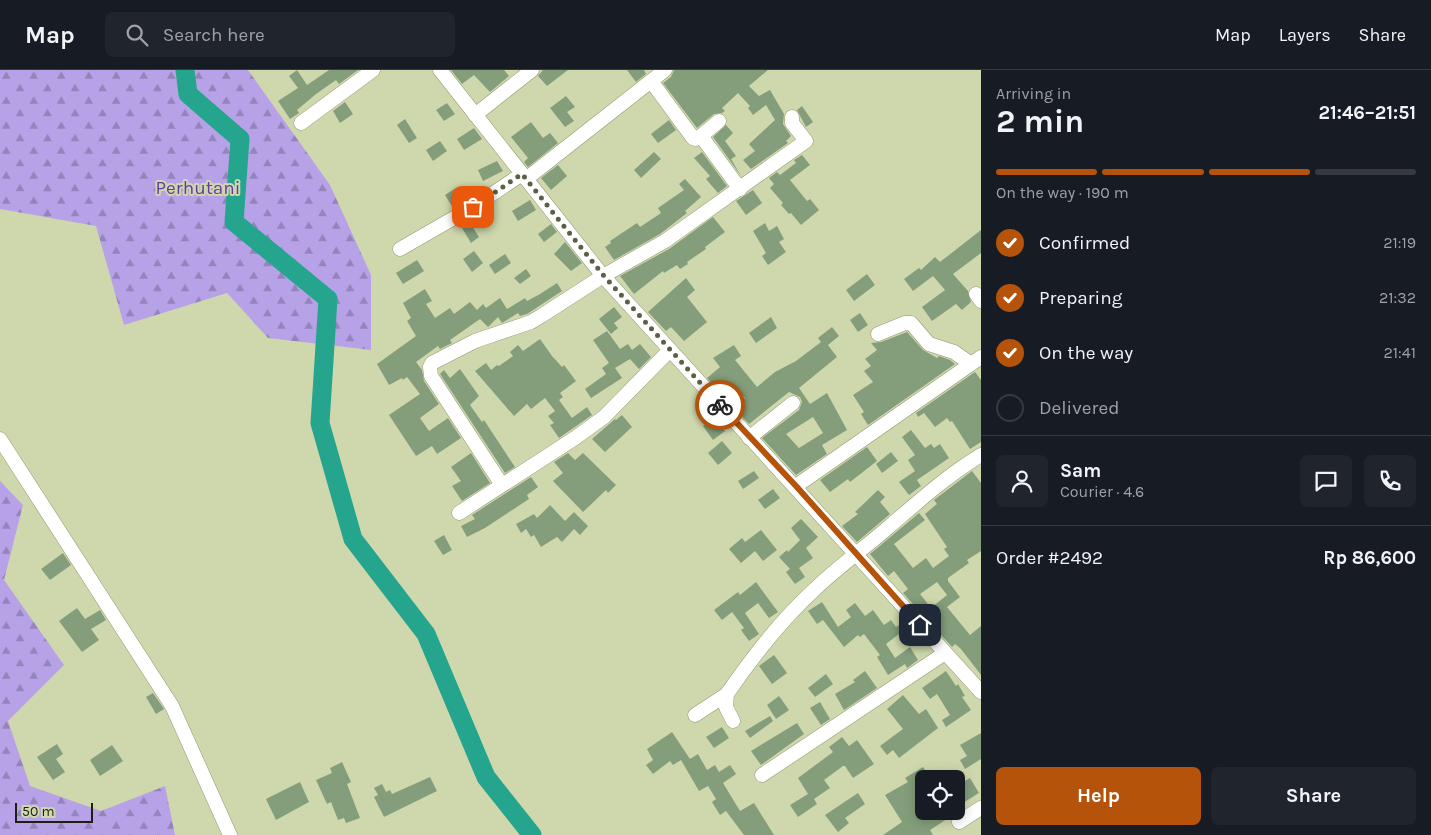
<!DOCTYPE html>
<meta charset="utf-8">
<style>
body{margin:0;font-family:Karla,sans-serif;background:#20242c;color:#f1f3f6;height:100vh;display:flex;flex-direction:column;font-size:19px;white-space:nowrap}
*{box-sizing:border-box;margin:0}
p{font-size:16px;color:#9ea1a6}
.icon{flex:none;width:28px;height:28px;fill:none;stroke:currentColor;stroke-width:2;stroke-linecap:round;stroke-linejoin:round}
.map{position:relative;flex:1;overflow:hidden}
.panel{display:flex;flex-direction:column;background:#171b24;width:450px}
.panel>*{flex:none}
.fabs{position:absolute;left:915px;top:700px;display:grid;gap:10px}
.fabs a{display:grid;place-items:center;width:50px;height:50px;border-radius:8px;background:#171b24;box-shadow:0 2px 12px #0003;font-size:25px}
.scale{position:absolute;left:15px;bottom:12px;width:78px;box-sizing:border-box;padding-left:5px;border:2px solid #1d2010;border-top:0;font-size:14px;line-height:18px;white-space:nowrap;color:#1d2010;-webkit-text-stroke:4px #cfd8ad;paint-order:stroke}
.pin{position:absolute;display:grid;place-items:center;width:42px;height:42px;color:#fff;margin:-21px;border-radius:10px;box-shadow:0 2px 8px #0006}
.courier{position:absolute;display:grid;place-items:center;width:50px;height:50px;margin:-25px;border:4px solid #b45309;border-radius:50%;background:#fff;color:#222;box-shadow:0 1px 6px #0007}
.headline em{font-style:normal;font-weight:700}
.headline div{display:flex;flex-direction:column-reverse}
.headline{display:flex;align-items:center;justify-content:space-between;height:85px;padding:0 15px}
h1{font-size:32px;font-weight:700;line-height:38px}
.bar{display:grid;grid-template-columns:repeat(4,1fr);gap:8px 5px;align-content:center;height:60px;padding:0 15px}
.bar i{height:6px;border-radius:4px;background:#363941}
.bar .active{background:#b45309}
.bar p{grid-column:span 4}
.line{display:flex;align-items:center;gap:12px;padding:0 15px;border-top:1px solid #363941}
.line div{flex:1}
.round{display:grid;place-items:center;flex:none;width:52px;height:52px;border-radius:8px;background:#20242c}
ol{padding:0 15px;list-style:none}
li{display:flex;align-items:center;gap:15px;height:55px}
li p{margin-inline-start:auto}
li .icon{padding:5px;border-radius:50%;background:#b45309;color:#fff;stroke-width:4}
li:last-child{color:#9ea1a6}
li i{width:28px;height:28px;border:2px solid #363941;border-radius:50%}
.cta{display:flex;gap:10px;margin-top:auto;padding:10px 15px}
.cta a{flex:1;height:58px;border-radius:8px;background:#b45309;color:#fff;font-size:20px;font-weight:700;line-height:58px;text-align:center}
.cta a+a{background:#20242c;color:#f1f3f6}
header{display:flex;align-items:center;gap:30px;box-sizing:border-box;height:70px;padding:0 25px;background:#171b24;border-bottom:1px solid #363941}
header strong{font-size:24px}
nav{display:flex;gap:28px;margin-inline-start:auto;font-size:18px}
.search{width:350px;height:45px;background:#20242c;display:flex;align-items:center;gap:12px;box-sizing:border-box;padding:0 18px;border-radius:8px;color:#9ea1a6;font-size:19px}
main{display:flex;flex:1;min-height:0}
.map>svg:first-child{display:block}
</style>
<header>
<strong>Map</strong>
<div class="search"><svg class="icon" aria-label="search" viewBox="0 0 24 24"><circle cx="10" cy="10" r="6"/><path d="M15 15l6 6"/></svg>Search here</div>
<nav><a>Map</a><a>Layers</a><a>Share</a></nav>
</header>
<main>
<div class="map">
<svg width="981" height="765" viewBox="0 0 981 765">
<defs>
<pattern id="forest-firs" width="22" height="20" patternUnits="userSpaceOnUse" patternTransform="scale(1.25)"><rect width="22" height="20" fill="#b7a2e8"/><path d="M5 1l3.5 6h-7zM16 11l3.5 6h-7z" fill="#9484bb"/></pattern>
</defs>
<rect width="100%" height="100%" fill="#cfd8ad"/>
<!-- forest -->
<g fill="url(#forest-firs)">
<path d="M0,0h248l82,115 41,90v75l-103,-12 -41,-45 -103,32 -28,-99 -96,-17z"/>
<path d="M0,411l23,24 -19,75 60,85 -56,56 22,65 71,25 64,-25 10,49h-175z"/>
</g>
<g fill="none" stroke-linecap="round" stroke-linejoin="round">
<!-- river -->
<path stroke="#25a48e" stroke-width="19" d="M185,0l3,24 52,45 -6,83 94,77 -8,124 33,116 73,95 60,143 46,58"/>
</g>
<!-- building -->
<g fill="#849e7c" fill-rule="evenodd">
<path d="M297,0l10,15 22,-15h29l-19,14 -3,-4 -20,14 -19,16 2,3 -9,6 -12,-18 20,-13 -9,-12z"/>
<path d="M451,0h53l5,6 -19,16 -16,-17 -12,9z"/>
<path d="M543,0h25l-21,16 -9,-10z"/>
<path d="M627,0h17l2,4 -10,8z"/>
<path d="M674,0h94l-19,16 10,10 11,-6 14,24 -1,10 8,12 -5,5 2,2 -37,26 -8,-9 12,-9 -6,-7 26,-24 -9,-15 -13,10 -5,-7 2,-2 -12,-13 -16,15 3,3 -3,2 -8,1 -17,14 -34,-45 8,-6z"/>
<path d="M566,26l9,11 -8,5 7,9 -9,6 -15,-19z"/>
<path d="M345,32l8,12 -13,9 -7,-12z"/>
<path d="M447,33l8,11 -11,7 -8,-11z"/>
<path d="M802,36l11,16 -7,5 -9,-17z"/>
<path d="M405,49l12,19 -8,5 -12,-18z"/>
<path d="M669,50l7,10 -18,13 -7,-9z"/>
<path d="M531,52l12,16 7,-5 8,10 -30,24 -4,-5 4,-4 -17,-21z"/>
<path d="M726,55l7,8 -8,8 11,15 -5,3 10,17 -28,-39z"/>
<path d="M474,58l8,11 -18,11 -7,-11z"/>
<path d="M440,71l7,10 -14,10 -7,-11z"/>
<path d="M654,82l7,7 -20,19 -7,-8z"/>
<path d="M702,82l25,34 -9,7 -12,-14 4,-3 -16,-18z"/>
<path d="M802,85l8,10 -20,15 17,21 3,-2 9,11 -18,15 -10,-12 -2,1 -8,-9 2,-2 -13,-15 4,-4 -5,-6 8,-6 3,3 16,-12 -2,-3z"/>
<path d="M497,91l6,10 -20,10 -5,-11z"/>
<path d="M558,95l9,11 -16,14 -10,-12z"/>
<path d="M685,109l16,18 -16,14 2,2 -27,21 -46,26 -9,-13 6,-4 -1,-2 27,-18 3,4 21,-14 -3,-5 26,-18 -5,-6z"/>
<path d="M456,118l8,14 -11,6 -8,-13z"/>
<path d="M753,120l9,13 -16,12 -10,-14z"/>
<path d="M530,130l6,10 -18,11 -6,-10z"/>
<path d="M713,147l12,15 -20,15 1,2 -19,13 1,2 -8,5 -3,-4 -13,8 -1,-2 -29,23 -14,-18 49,-27z"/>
<path d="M470,153l9,14 -8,6 -9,-15z"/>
<path d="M765,153l4,8 8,-5 7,13 -5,3 7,10 -18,13 -6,-9 4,-3 -13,-22z"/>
<path d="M551,154l6,8 -13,10 -6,-8z"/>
<path d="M981,160v23l-28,21 15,17 3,11 -9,8 -6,-6 -24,17 -10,-14 23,-17 -12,-14 -20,15 -9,-12 15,-11 2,2 14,-13 5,5z"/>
<path d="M565,172l17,21 -11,8 -17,-17z"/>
<path d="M474,181l9,12 -11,9 -9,-13z"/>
<path d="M505,184l6,9 -16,11 -6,-9z"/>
<path d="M417,190l7,11 -21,13 -7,-11z"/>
<path d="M526,199l5,7 -11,8 -6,-6z"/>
<path d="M867,204l8,11 -21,16 -8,-11z"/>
<path d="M686,208l9,12 -8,7 20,25 -23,19 -13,-14 -5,4 -18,-19z"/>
<path d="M557,213l5,8 -35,23 -7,2 -2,-3 -16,10 -4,-6 -10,10 -8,-8 -30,21 2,3 -12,6 -2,-3 -22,16 6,8 2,11 15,23 -19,14 9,13 19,-13 13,20 -24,16 -5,-8 -16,10 -27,-41 31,-21 -13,-17 -4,3 -1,-2 -13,7 -12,-21 39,-28 -9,-15 4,-3 -8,-15 22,-14 7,12 -6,3 9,14 15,-10 4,6 16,-12 7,8 6,-6 3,4 14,-10 7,11 18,-11 2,3 13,-7z"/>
<path d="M614,237l8,10 -8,6 4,5 -7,6 -12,-15z"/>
<path d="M860,243l8,12 -10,7 -8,-12z"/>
<path d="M771,247l6,11 -21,15 -7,-10z"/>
<path d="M832,257l7,9 -11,9 9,12 -38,31 11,16 17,-11 20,37 -25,15 5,9 -31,21 -34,-37 37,-28 3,-8 -2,-5 -11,-5 -40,32 -15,-16 11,-10 -11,-13 -12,9 -15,-16 13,-11 -7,-9 21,-13 7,11 -6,4 22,27 18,-15 21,-11 25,-19 -3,-4zM813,347l10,16 -24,15 -13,-14z"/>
<path d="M607,261l13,18 8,-5 4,6 8,-6 11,13 -12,12 -9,-10 -15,9 7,10 -31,20 -6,-9 21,-15 -4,-6 7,-5 -16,-23z"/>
<path d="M907,262l16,18 14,8 2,-2 11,4 5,4 -87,61 -7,-11 3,-2 -11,-17 20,-13 -9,-11 7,-5 -6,-7 12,-9 -6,-7 10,-1z"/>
<path d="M540,269l12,17 10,11 2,-2 12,16 -16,12 3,4 -4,3 13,18 15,-11 5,8 -33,23 -9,-13 4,-2 -6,-7 7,-5 -10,-13 -14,11 -4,-5 -13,12 -39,-45 11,-8 5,7 6,-5 2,1 14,-10 -3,-4 8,-7 5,6z"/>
<path d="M460,299l19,27 -9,9 12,17 2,-2 31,47 -10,6 -65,-99 4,-4 6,8z"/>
<path d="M975,302l6,8v62l-11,7 -18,-28 -2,1 -3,-4 -12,9 -11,-14 -6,4 -2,-4z"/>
<path d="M622,345l10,12 -27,25 -13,-13 23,-20 1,1z"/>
<path d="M715,348l10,13 -12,9 -10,-14z"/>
<path d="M911,360l14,18 6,-4 3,4 6,-4 9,14 -32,22 4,6 -12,9 -10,-13 16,-11 -7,-11 7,-5 -13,-18z"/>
<path d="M722,371l10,12 -14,12 -10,-12z"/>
<path d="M867,377l10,14 -27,21 -2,-3 -18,13 -10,-12z"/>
<path d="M891,382l7,9 -16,12 -6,-9z"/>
<path d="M471,383l19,30 -28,18 -10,-15 9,-5 -10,-14z"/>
<path d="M568,383l7,7 8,-7 33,32 -8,8 -2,-3 -23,22 -30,-31 10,-8 -9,-11z"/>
<path d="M754,401l5,7 -16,11 -5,-8z"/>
<path d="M972,401l9,12v68l-14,9 2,3 -21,15v3l12,16 -13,10 23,28 11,-9v49l-20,-26 -6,-5 -3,3 -49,-54 5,-4 -14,-18 -6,5 -18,-22 49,-41 6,7 -31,24 19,24 13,-10 7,10 16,-12 -5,-7 3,-2 -22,-33 12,-10 -3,-4zM937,512l10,13 -16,13 -11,-14z"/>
<path d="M531,407l7,10 -11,8 2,4 -44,29 -18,9 -6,-11 14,-7 -3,-4z"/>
<path d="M773,419l7,9 -15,11 -7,-9z"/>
<path d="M878,420l7,7 -5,5 10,12 -33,28 -15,-16 16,-12 -3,-2z"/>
<path d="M550,435l15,16 9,-9 14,14 -8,9 -6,-6 -12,13 -5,-5 -16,10 -7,-12 -3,2 -5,-8 -5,4 -5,-9 18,-10 3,4z"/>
<path d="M801,449l17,18 -12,11 7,10 -14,10 6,9 -10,7 -9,-12 4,-3 -11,-12 8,-7 1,2 12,-12 -9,-12z"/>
<path d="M761,460l16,20 -14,11 -8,-10 -14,12 -12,-14 13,-11 3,4z"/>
<path d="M444,465l8,15 -9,5 -9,-14z"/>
<path d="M63,483l8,12 -21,15 -9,-11z"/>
<path d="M756,512l22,30 -9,6 -11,-15 -13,10 14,21 -10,7 -8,-11 3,-2 -12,-16 -10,8 -8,-10 24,-18 2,3z"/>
<path d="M822,532l16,25 13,-10 -5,-7 9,-7 10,13 8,-6 11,15 7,-5 5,7 9,-6 4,5 -3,2 7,10 -8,6 -6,-10 -13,10 9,14 15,-11 8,13 -11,8 -2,-4 -17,11 -11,-18 3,-2 -16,-21 -4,3 -2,-2 -14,12 -21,-27 -6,4 -9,-13z"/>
<path d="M77,538l8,11 15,-9 6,10 -15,9 8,11 -17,12 -23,-31z"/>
<path d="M774,585l13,18 -15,11 -13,-18z"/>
<path d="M865,601l12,17 -33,22 -9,-16 20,-12 -2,-2z"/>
<path d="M946,601l10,15 2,-2 7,12 -3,1 9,13 -25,17 -4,-7 8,-5 -13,-21 -7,5 -8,-11z"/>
<path d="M826,604l7,10 -18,13 -7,-9z"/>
<path d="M153,623l11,16 -8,5 -10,-17z"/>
<path d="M903,625l16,19 7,-5 12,19 -39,30 -6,-8 -6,5 -7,-9 23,-17 -16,-20z"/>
<path d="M779,626l10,14 -13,9 -9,-14z"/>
<path d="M820,632l10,17 -9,6 -11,-17z"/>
<path d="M770,646l3,5 -23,17 -5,-7z"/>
<path d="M797,653l7,11 -43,31 -10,-14z"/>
<path d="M722,657l7,11 -15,10 -8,-11z"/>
<path d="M672,662l18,27 8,-5 9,16 8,-5 4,7 11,-7 6,9 -13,9 17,28 14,-8 20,32h-30l-18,-24 -6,4 -8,-13 4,-3 -8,-13 -9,5 -18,-31 -8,5 -3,-4 -17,13 -7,-9 7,-5 -6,-11z"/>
<path d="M981,663v26l-16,10 -5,-9 7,-4 -7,-11z"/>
<path d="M842,667l7,9 8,-6 17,24 -21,14 -8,-12h-2l-19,14 6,8 -16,11 3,5 -19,13 -8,-12 18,-11 -10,-16 35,-26 -4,-5z"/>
<path d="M57,674l6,10 -7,5 9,13 -12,8 -16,-23z"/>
<path d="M112,675l11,16 -23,15 -10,-16z"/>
<path d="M342,692l9,20 -4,2 13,34 -14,5 -2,-5 -6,2 -7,-18 -4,2 -11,-24 16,-7 -2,-5z"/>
<path d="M923,697l7,11 -6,1v32h35l-29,19 3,5h-50l19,-13 -17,-27 23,-13 -3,-4z"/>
<path d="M430,707l7,14 -53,26 -10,-20 4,-2 -4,-7 8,-4 4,8 4,-2 2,4z"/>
<path d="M970,708l9,15 -23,14v-21z"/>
<path d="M300,712l9,20 -33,18 -10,-21z"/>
<path d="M858,723l7,11 -20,14 4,5 -11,9 -13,-17z"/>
</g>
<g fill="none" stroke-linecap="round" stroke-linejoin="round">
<defs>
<g id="minor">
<path d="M440,0l163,206 378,416"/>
<path d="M651,11l42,57 3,1 5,-3 39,53"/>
<path d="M475,45l57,-45"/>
<path d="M301,53l72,-53"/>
<path d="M701,66l18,-15"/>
<path d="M526,109l139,-109"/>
<path d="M400,179l73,-42 49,-33"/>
<path d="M976,224l5,7"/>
<path d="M878,264l27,-11h6l18,21 25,8 17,12"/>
<path d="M749,368l44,-35"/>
<path d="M0,369l172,267 58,129"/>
<path d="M502,415l-71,-109 -1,-9 2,-4 43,-22 56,-19 10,-6 62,-40 62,-35 141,-100 -14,-18v-6"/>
<path d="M796,416l185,-129"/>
<path d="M459,443l116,-75 29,-21 66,-67"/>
<path d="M695,645l32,-21"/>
<path d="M733,651l-7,-14 1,-13c26,-38 54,-74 88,-105 24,-23 51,-42 76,-64 29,-25 57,-50 90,-70"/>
<path d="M762,705l183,-122"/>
<path d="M959,752l22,-14"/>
</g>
</defs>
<!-- minor casing -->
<use href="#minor" stroke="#919971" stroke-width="15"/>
<!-- minor -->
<use href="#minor" stroke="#fff" stroke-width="14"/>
</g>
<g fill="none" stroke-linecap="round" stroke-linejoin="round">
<!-- done -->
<path stroke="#5b6047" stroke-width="5" stroke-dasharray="0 9" d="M473,137l49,-33 82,102 116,129"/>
<!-- route -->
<path stroke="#b45309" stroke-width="6" d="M720,335l76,81 124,139"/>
</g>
<g text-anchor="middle" stroke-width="4" stroke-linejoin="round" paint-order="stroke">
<!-- park labels -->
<g font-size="19" fill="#6539a7" stroke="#cfd8ad">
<text x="198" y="124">Perhutani</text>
</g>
</g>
</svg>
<div class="fabs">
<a><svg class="icon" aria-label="locate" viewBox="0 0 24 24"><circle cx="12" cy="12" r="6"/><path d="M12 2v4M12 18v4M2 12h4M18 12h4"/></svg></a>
</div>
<div class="scale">50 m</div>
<div class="pin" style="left:473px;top:137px;background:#ea580c"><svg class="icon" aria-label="bag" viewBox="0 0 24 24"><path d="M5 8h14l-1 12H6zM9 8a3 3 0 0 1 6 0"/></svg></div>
<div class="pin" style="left:920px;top:555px;background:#1f2937"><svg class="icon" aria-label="home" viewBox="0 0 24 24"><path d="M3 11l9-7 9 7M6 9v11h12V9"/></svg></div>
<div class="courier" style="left:720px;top:335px"><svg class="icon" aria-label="bike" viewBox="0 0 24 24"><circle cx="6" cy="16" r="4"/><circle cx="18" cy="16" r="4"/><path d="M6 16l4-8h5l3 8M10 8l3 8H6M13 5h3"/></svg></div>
</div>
<section class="panel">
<div class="headline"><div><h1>2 min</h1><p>Arriving in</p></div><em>21:46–21:51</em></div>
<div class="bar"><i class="active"></i><i class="active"></i><i class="active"></i><i></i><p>On the way · 190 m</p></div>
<ol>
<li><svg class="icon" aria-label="check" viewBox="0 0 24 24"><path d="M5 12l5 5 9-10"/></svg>Confirmed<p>21:19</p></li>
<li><svg class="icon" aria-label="check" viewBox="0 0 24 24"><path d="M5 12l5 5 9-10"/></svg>Preparing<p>21:32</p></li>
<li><svg class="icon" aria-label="check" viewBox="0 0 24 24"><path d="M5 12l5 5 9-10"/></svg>On the way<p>21:41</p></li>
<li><i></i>Delivered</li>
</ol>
<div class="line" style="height:90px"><a class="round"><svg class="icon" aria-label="person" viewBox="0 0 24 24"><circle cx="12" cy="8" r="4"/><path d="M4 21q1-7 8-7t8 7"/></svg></a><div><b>Sam</b><p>Courier · 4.6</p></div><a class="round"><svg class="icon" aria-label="chat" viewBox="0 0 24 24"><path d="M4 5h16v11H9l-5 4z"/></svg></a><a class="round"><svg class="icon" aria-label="phone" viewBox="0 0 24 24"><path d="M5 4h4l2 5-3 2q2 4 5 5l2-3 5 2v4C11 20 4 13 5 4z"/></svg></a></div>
<div class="line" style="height:65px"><div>Order #2492</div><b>Rp 86,600</b></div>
<div class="cta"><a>Help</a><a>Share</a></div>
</section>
</main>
